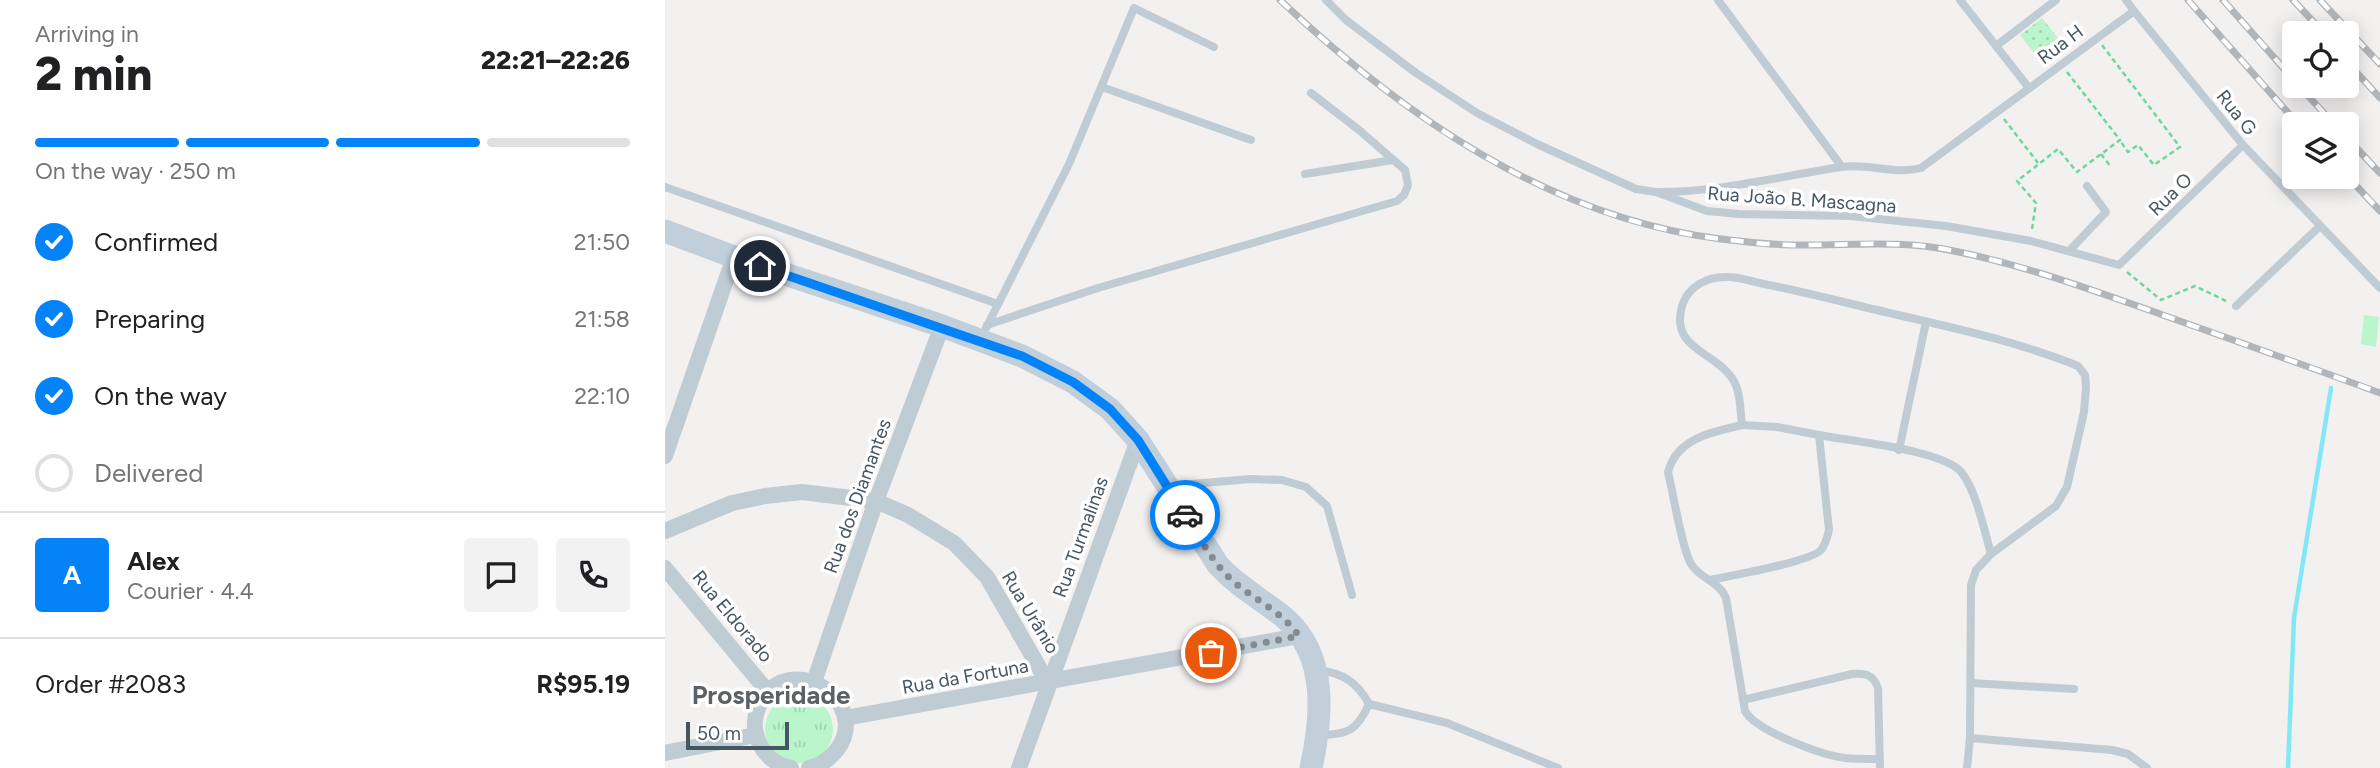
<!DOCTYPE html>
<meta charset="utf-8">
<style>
body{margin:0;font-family:Figtree,sans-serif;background:#f2f2f2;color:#202124;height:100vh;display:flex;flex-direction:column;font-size:26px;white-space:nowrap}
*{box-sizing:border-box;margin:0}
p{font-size:23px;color:#757577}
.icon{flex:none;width:38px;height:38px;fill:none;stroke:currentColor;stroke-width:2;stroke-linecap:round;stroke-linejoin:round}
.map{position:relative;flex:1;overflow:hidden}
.panel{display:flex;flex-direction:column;background:#fff;width:665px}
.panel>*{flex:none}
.tools{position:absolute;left:1617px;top:21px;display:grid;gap:14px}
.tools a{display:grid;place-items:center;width:77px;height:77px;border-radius:7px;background:#fff;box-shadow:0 4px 18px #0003;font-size:35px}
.scale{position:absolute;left:21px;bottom:18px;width:103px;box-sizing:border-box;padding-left:7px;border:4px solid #465660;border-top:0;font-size:19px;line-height:24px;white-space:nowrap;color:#465660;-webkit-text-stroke:5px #fff;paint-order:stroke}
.pin{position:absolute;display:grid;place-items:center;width:60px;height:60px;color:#fff;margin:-30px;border:4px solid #fff;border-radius:50%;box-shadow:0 2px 7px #0007}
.courier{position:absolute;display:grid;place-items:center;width:70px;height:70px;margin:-35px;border:5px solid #0483f8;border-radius:50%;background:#fff;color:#222;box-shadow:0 2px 9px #0007}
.summary em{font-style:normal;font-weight:800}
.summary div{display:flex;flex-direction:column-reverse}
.summary{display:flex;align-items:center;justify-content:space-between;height:119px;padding:0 35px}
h1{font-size:46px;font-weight:800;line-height:52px}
.bar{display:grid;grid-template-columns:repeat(4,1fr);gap:10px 7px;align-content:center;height:84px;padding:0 35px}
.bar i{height:9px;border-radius:5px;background:#e0e0e0}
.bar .current{background:#0483f8}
.bar p{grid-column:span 4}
.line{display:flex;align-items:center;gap:18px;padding:0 35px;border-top:2px solid #e0e0e0}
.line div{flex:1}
.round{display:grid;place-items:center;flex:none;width:74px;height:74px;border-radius:7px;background:#f2f2f2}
ol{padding:0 35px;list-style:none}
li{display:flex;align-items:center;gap:21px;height:77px}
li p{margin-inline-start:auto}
li .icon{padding:7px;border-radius:50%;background:#0483f8;color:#fff;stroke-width:4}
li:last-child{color:#757577}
li i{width:38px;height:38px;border:4px solid #e0e0e0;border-radius:50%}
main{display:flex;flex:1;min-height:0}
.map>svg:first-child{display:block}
</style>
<main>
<section class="panel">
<div class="summary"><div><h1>2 min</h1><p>Arriving in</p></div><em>22:21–22:26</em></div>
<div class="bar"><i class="current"></i><i class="current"></i><i class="current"></i><i></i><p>On the way · 250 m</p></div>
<ol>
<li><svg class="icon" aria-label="check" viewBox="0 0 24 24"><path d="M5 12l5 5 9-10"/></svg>Confirmed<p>21:50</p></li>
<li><svg class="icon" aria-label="check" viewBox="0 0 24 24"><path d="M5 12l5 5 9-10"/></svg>Preparing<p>21:58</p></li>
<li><svg class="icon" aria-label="check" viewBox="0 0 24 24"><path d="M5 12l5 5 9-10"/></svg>On the way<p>22:10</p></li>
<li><i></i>Delivered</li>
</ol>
<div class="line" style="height:126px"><b class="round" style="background:#0483f8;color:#fff">A</b><div><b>Alex</b><p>Courier · 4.4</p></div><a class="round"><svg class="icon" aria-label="chat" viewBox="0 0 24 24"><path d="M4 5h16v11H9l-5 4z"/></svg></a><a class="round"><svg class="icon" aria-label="phone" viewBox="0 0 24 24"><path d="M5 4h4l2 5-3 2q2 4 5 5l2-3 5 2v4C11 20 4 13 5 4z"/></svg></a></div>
<div class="line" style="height:91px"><div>Order #2083</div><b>R$95.19</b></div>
</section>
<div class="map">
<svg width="1715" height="768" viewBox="0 0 1715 768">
<defs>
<pattern id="grass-dots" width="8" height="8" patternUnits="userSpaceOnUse" patternTransform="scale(1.75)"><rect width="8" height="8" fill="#baf5cc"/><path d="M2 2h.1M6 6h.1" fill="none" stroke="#a1d4b2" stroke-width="1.8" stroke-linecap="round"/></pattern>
<pattern id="park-tufts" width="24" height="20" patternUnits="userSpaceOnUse" patternTransform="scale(1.75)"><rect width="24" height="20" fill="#baf5cc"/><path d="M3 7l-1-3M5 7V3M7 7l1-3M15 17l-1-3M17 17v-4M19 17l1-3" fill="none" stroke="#a1d4b2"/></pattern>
</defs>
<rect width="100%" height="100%" fill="#f3f0f0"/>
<!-- grass -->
<path fill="url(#grass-dots)" d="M1377,18l23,29 -22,17 -23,-29z"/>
<!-- park -->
<circle fill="url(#park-tufts)" cx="134" cy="729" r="34"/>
<!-- pitch -->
<path fill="#baf5cc" d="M1699,315l15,2 -3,30 -15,-3z"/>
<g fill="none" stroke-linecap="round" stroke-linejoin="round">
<!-- stream -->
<path stroke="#82e8f6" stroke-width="4.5" d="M1623,768l6,-150 37,-230"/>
<!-- path -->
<g stroke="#6ed79a" stroke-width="2.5" stroke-dasharray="5 3.5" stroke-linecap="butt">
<path d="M1437,45l78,102 -26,18 -16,-20 -10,7 -7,-10"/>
<path d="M1339,119l34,44"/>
<path d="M1436,154l10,13"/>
<path d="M1367,229l4,-26 -19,-22 41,-32 19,23 43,-32 -53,-68"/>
<path d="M1462,272l34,28 34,-14 31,15"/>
</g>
<!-- service -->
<g stroke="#bfccd3" stroke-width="8">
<path d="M661,0l20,20 70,53 61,40 60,31 99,45 20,3 51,19 32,3 112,2 95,10 85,15 88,24 124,-120"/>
<path d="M1053,0l124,167"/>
<path d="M1295,0l69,88"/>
<path d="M1469,11l109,134 137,143"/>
<path d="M1331,46l60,-46"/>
<path d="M437,87l149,53"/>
<path d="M640,174l88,-14"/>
<path d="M0,187l333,117"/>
<path d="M994,192c61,0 122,-16 182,-25 27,-4 54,8 80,1l213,-157 -8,-11"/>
<path d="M1404,251l37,-39 -19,-26"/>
<path d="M1571,306l84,-80"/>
<path d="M322,325l111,-37 299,-87 7,-6 4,-10 -3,-15 -46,-40 -48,-37"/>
<path d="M321,328l83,-164 65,-156 80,39"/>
<path d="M1154,435c30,6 126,15 143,38 15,20 22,57 29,81"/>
<path d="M1234,450l27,-128"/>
<path d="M504,486l81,-7 32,1 24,7 21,19 25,89"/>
<path d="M1045,580c23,-5 95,-17 110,-29 6,-6 7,-14 9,-21l-10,-95 -42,-8 -35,-2"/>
<path d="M653,670c25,3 39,12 51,34 -12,27 -22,31 -50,31"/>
<path d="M1306,683l103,6"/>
<path d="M1078,700l109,-26c13,-1 21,0 26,14l2,80"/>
<path d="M704,704l78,19 111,45"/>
<path d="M1305,738l142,12 16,4 19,14"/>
<path d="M1214,759c-11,0 -23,0 -34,-1 -23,-3 -89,-27 -100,-47l-19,-113c-7,-17 -26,-19 -35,-34 -9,-15 -18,-72 -23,-92 9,-34 44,-40 74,-47 -2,-15 -1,-34 -10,-47 -18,-27 -62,-29 -50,-72 6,-20 26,-30 46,-29 12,0 25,5 36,7 30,6 59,13 88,20 76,19 155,33 226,62l7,9 1,12 -2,25 -17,75 -11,19 -65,48 -15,16 -5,15 -1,153 -3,30"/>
</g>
<!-- minor -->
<g stroke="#bfccd3" stroke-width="16">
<path d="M0,456l69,-199"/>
<path d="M0,531l67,-28 33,-7 37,-4 74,9 32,14 46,28 33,34 61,106"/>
<path d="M0,568l103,124"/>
<path d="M149,682l62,-181 66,-175"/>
<path d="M180,718l454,-82"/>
<path d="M0,753l91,-18"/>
<path d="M126,768c-28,-5 -44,-37 -32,-62 28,-61 116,-4 77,45 -7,8 -16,15 -27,17"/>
<path d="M354,768l119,-328"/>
</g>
<!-- secondary -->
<path stroke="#c1cfdb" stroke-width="23" d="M0,231l69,26 208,69 80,30 51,26 37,27 28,31 80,125c20,22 45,35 68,54 42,38 36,99 25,149"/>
<defs>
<g id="rail">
<path d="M615,0c122,115 270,218 441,239 27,3 56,7 83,6 50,0 100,-5 150,6 70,14 138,39 206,63 73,26 147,52 220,79"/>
<path d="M1523,0l110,124"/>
<path d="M1558,0l71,80"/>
<path d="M1628,0l31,33"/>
<path d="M1655,0l60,64"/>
<path d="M1682,62l33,36"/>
<path d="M1634,86l35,38"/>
<path d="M1682,138l33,35"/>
<path d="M1682,176l33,35"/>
</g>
</defs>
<!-- rail casing -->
<use href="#rail" stroke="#b1b6bb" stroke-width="7"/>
<!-- rail -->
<use href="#rail" stroke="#fff" stroke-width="4.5" stroke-dasharray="13" stroke-linecap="butt"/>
</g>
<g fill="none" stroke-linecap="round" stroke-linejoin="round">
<!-- done -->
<path stroke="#838c92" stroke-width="7" stroke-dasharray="0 12.6" d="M520,515c15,23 29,50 50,68 22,18 47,29 64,53l-88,17"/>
<!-- route -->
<path stroke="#0483f8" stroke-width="9" d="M95,266l262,90 51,26 37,27 28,31 47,75"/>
</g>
<g text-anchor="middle" stroke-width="7" stroke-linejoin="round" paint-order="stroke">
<!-- street labels -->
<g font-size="19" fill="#465660" stroke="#fff">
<text transform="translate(1395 44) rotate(-37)" y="7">Rua H</text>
<text transform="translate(1572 112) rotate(51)" y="7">Rua G</text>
<text transform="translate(1505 194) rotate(-44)" y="7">Rua O</text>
<text transform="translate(1137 199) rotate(4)" y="7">Rua João B. Mascagna</text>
<text transform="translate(192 496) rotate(-70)" y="7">Rua dos Diamantes</text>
<text transform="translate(415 537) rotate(-70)" y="7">Rua Turmalinas</text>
<text transform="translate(366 612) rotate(59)" y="7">Rua Urânio</text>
<text transform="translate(68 616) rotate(50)" y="7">Rua Eldorado</text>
<text transform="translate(300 676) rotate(-10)" y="7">Rua da Fortuna</text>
</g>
<!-- district labels -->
<g font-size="26" font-weight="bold" fill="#5c6166" stroke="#fff">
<text x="106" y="704">Prosperidade</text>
</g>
</g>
</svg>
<div class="tools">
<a><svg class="icon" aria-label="locate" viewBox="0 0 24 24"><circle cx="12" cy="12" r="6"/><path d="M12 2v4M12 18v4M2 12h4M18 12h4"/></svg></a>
<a><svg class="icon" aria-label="layers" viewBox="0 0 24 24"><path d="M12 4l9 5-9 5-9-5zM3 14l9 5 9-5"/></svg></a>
</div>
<div class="scale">50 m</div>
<div class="pin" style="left:546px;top:653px;background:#ea580c"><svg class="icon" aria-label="bag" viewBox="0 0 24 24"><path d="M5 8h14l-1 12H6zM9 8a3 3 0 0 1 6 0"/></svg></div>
<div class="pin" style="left:95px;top:266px;background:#1f2937"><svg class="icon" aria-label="home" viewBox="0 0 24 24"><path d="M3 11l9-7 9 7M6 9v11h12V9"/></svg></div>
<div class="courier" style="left:520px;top:515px"><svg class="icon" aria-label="car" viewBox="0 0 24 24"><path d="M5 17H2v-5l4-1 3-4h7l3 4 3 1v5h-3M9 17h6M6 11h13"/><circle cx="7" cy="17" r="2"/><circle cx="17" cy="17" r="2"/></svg></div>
</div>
</main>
